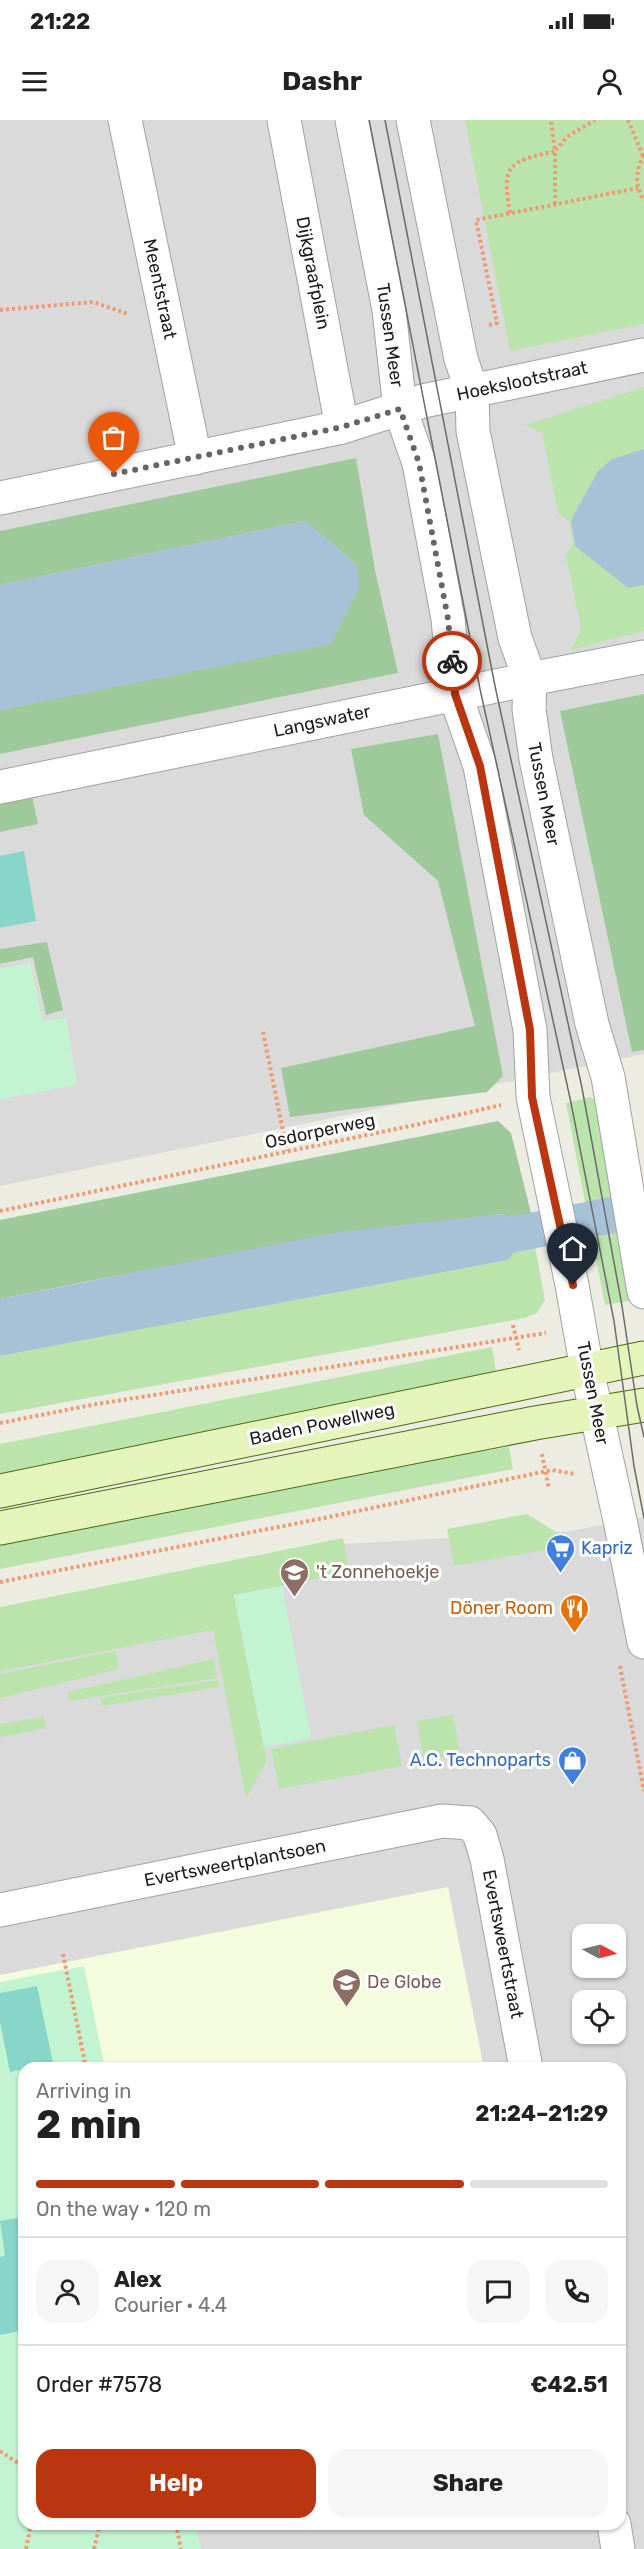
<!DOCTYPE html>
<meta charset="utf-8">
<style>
body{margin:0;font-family:Rubik,sans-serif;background:#f6f6f6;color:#222;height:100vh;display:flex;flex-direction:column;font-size:22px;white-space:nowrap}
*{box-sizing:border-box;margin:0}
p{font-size:20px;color:#767676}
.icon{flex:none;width:33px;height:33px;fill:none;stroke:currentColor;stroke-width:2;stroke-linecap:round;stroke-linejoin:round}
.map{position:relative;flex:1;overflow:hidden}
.side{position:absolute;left:18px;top:1942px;width:608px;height:468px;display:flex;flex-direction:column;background:#fff;border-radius:18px;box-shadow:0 2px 4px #0004}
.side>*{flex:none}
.needle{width:39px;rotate:97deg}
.tools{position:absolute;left:572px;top:1804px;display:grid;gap:12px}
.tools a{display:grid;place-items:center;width:54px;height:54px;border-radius:12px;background:#fff;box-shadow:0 2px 4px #0004;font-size:30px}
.pin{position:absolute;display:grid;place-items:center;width:51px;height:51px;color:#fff;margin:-62px -26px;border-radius:50% 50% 50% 0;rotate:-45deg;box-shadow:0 0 6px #0007}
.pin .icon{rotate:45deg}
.courier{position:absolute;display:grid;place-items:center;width:60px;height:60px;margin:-30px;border:4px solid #b93610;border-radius:50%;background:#fff;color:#222;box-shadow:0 2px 8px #0007}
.summary em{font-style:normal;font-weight:700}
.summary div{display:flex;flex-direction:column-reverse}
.summary{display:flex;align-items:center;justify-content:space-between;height:102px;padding:0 18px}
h1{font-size:39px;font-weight:700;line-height:45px}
.bar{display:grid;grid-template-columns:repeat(4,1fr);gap:9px 6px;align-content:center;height:72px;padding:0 18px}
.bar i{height:8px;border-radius:4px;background:#e0e0e0}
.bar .on{background:#b93610}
.bar p{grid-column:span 4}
.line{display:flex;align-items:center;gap:15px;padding:0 18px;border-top:2px solid #e0e0e0}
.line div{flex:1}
.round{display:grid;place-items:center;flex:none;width:63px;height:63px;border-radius:18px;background:#f6f6f6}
.button{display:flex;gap:12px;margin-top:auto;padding:12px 18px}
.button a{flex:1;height:69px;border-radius:18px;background:#b93610;color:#fff;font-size:24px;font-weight:700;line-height:69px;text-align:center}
.button a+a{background:#f6f6f6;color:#222}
.status{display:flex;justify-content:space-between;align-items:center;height:42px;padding:0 30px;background:#fff;direction:ltr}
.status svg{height:16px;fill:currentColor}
header{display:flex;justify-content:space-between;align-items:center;height:78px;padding:0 18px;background:#fff;font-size:27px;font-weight:700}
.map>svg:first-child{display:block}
</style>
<div class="status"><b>21:22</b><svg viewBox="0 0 49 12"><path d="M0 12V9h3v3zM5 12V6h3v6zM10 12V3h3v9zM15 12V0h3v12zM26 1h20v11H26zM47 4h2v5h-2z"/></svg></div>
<header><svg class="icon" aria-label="menu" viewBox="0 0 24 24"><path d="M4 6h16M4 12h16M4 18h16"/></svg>Dashr<svg class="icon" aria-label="person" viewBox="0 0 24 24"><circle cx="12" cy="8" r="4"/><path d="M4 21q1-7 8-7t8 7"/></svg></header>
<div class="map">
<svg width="644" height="2429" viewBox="0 0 644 2429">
<rect width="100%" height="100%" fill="#edece3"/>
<!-- residential -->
<g fill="#dbdada" fill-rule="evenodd">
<path d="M0,0h644v934l-644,132z"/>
<path d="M644,1397v1032h-644v-924l344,-81 226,-13zM582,1815h33v33h-33zM582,1881h33v33h-33zM24,1948h596v456h-596z"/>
</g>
<!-- education -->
<path fill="#f5fcdd" d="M448,1767l36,181h-460v456l-24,25v-574z"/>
<!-- grass -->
<g fill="#bbe4ad">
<path d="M465,0h179v204l-134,27z"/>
<path d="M644,267v62l-46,22 -27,49 4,26 53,42 16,-3v46l-73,19 10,-21 -15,-74 7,-12 -4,-22 -11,-8 -16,-80 -17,-8z"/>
<path d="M590,977l8,5 36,177 -5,22 -24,4 -39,-202z"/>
<path d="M524,1121l11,6 10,53 -8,13 -12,5 -525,96v-58l508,-96z"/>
<path d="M492,1227l5,29 -497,103v-35z"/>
<path d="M509,1327l4,22 -513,100v-32l270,-53z"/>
<path d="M527,1394l32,20 2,13 -107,19 -7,-37z"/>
<path d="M343,1418l7,34 -116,23 33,166 -21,37 -33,-168 -213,41v-64z"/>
<path d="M116,1531l3,18 -119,29v-24z"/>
<path d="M214,1539l3,19 -148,23 -1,-9z"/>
<path d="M218,1560l1,7 -117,19 -2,-8z"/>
<path d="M453,1595l7,39 -36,6 -7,-39z"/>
<path d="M44,1597l2,11 -46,9v-13z"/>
<path d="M394,1605l8,41 -123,23 -8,-40z"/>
</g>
<!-- forest -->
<g fill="#9ec99b">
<path d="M356,338l19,112 23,103 -398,81v-44l44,-9 313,-136 -52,-44 -305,64v-54z"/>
<path d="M644,574v356l-12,2 -72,-341z"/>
<path d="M438,614l65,342 -16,16 -197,25 -9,-49 194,-42 -37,-145 -74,-66 -13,-66z"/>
<path d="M32,676l6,28 -38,8v-30z"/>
<path d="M47,822l16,68 -17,5 -13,-58 -33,7v-15z"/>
<path d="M498,1001l13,12 20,80 -9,11 -20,-10 -397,64 -105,21v-79z"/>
</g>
<!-- park -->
<g fill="#c3f4d2">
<path d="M30,843l13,58 23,-3 11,67 -77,14v-130z"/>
<path d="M282,1466l29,152 -47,9 -30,-152z"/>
<path d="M84,1846l21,102h-81v456l172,1 5,24h-201v-567z"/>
</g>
<!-- pitch -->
<g fill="#87d6c9">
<path d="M24,731l12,70 -36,7v-72z"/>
<path d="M37,1866l16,77 -43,9 -10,-50v-29z"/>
<path d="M24,2097v141l-5,-27 -19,4v-78l5,-1 -5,-35z"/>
</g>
<!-- water -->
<g fill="#a7c1d7">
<path d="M644,329v136l-16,3 -53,-42 -4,-26 27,-49 14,-12z"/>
<path d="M305,401l52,44 2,22 -28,57 -331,66v-125z"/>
<path d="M502,1094l20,10 2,17 -16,19 -508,96v-57l339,-67z"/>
</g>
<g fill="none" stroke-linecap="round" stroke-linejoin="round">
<!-- canal -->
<path stroke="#a7c1d7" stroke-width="36" d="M474,1122l170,-33"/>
<defs>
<g id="minor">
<path d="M125,0l70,338"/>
<path d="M284,0l58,307"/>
<path d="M352,0l37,190 11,99 19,54 29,156 7,75 25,72 50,264 3,67 39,188 15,85"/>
<path d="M413,0l48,239 11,32 1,40 42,207 15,41 -1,30 7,50 56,265 16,53 36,215"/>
<path d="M0,378l342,-71 81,-26 221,-46"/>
<path d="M0,667l530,-108 114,-22"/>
<path d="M0,1790l442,-89 28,2 10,12 7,24 39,209"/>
<path d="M614,2404l4,25"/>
</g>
<path id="tertiary" d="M587,1250l34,155 23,117"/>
<g id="secondary">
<path d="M0,1371l644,-133"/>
<path d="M0,1408l535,-105 109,-18"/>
</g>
</defs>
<!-- minor casing -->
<use href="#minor" stroke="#a1a1a1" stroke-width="35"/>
<!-- tertiary casing -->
<use href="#tertiary" stroke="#a1a1a1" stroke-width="35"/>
<!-- secondary casing -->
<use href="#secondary" stroke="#4b6a0d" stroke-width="35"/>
<!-- path -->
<g stroke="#ee9b73" stroke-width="4" stroke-dasharray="3 3" stroke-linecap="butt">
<path d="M628,0l15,36"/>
<path d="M644,35c-9,16 -9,30 0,46"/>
<path d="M555,84v-53l13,-15 27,-16"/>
<path d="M510,93c-9,-50 -1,-51 45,-62l-4,-31"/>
<path d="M0,190l93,-8 35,12"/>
<path d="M489,205l8,-2 -21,-103 162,-32"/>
<path d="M263,912l24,119"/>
<path d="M0,1091l415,-86 86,-20"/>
<path d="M513,1205l6,25"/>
<path d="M0,1303l97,-19 449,-71"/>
<path d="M542,1334l7,35"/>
<path d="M0,1462l334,-66 218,-46 23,4"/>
<path d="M620,1546l24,125"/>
<path d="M63,1834l23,114"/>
<path d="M579,1948l9,-1"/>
<path d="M0,2331l18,12 6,9"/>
<path d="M176,2404l5,25"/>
<path d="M26,2429l5,-25"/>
<path d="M94,2429l6,-25"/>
</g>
<!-- minor -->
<use href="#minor" stroke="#fff" stroke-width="33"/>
<!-- tertiary -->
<use href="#tertiary" stroke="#fff" stroke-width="33"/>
<!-- secondary -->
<use href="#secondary" stroke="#e4f4ba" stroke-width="33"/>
<!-- tram -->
<g stroke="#6b6b6b" stroke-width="1.5">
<path d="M369,0l111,569 90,409 44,223 20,145 10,52"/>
<path d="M385,0l110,566 87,402 40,218 15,100 7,31"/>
</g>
</g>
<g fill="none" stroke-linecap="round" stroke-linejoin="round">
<!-- done -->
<path stroke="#666562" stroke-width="6" stroke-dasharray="0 10.8" d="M114,354l228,-47 58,-18 19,54 29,156 4,42"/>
<!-- route -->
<path stroke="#b93610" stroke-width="8" d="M452,541l3,33 25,72 50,264 2,67 41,188"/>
</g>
<!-- icons -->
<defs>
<symbol id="supermarket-pin" viewBox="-11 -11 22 30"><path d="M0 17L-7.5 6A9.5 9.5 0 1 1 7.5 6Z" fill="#3f7fe0" stroke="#fff"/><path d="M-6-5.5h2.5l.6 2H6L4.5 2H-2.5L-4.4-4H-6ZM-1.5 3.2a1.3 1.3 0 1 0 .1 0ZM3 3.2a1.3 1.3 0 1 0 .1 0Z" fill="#fff"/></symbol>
<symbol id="school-pin" viewBox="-11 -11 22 30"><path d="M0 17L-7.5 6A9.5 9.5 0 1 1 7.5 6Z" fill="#8d6e63" stroke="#fff"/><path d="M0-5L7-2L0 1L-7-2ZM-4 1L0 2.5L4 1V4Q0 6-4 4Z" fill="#fff"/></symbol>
<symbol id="restaurant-pin" viewBox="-11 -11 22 30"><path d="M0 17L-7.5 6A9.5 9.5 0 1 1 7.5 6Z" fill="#e8710a" stroke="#fff"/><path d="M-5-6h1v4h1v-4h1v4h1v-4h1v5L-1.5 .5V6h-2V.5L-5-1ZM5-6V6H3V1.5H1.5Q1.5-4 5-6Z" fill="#fff"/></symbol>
<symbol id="shop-pin" viewBox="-11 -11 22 30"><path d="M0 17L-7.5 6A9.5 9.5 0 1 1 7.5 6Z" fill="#3f7fe0" stroke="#fff"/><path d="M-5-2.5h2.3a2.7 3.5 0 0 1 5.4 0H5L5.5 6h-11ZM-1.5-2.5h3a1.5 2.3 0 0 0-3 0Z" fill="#fff"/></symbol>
</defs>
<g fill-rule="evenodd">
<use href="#supermarket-pin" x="544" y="1412" width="33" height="45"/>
<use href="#school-pin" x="278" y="1436" width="33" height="45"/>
<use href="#restaurant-pin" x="558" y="1472" width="33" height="45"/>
<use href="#shop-pin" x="556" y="1624" width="33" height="45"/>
<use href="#school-pin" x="330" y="1846" width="33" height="45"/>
</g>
<g text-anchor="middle" stroke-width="6" stroke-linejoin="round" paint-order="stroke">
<!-- street labels -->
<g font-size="18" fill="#1d1d1d" stroke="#fff">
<text transform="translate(313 153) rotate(79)" y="6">Dijkgraafplein</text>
<text transform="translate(160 169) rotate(78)" y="6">Meentstraat</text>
<text transform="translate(390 215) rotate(82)" y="6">Tussen Meer</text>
<text transform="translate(522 261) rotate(-12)" y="6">Hoekslootstraat</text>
<text transform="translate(322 601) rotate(-12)" y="6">Langswater</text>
<text transform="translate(544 674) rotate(79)" y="6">Tussen Meer</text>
<text transform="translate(320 1011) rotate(-12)" y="6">Osdorperweg</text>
<text transform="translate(593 1273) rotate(79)" y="6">Tussen Meer</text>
<text transform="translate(322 1304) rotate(-12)" y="6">Baden Powellweg</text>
<text transform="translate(235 1743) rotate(-11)" y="6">Evertsweertplantsoen</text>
<text transform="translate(503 1824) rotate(79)" y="6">Evertsweertstraat</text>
</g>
<!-- shop labels -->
<g font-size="18" fill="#366cbe" stroke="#fff" text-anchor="start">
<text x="581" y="1434">Kapriz</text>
<text x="551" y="1646" text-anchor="end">A.C. Technoparts</text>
</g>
<!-- education labels -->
<g font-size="18" fill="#785e54" stroke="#fff" text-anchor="start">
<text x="316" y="1458">'t Zonnehoekje</text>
<text x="367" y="1868">De Globe</text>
</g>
<!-- food labels -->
<g font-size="18" fill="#c56008" stroke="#fff" text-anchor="end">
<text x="553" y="1494">Döner Room</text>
</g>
</g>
</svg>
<div class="tools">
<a><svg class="needle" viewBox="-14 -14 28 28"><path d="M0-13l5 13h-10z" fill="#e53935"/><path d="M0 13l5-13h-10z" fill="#767676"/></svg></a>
<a><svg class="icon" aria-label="locate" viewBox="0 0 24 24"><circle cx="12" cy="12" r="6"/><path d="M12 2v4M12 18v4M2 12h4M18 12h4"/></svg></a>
</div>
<div class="pin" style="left:114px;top:354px;background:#ea580c"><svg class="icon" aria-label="bag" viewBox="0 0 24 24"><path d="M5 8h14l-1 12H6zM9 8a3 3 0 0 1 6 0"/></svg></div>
<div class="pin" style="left:573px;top:1165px;background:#1f2937"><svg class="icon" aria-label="home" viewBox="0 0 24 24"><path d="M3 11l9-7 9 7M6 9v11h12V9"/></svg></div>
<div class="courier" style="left:452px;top:541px"><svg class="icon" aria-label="bike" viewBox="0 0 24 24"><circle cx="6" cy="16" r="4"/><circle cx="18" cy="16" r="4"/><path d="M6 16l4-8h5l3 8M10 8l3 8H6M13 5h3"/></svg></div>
<section class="side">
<div class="summary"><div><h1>2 min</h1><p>Arriving in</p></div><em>21:24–21:29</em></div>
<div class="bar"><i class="on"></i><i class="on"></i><i class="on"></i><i></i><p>On the way · 120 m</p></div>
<div class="line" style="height:108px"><a class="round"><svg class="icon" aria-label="person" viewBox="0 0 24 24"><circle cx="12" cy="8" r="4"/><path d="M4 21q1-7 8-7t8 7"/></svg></a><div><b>Alex</b><p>Courier · 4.4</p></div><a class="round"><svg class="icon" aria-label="chat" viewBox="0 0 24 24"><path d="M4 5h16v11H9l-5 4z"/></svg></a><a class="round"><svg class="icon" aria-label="phone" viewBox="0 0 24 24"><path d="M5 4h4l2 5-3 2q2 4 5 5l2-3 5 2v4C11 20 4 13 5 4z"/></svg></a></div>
<div class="line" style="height:78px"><div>Order #7578</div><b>€42.51</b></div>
<div class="button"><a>Help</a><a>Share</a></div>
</section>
</div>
